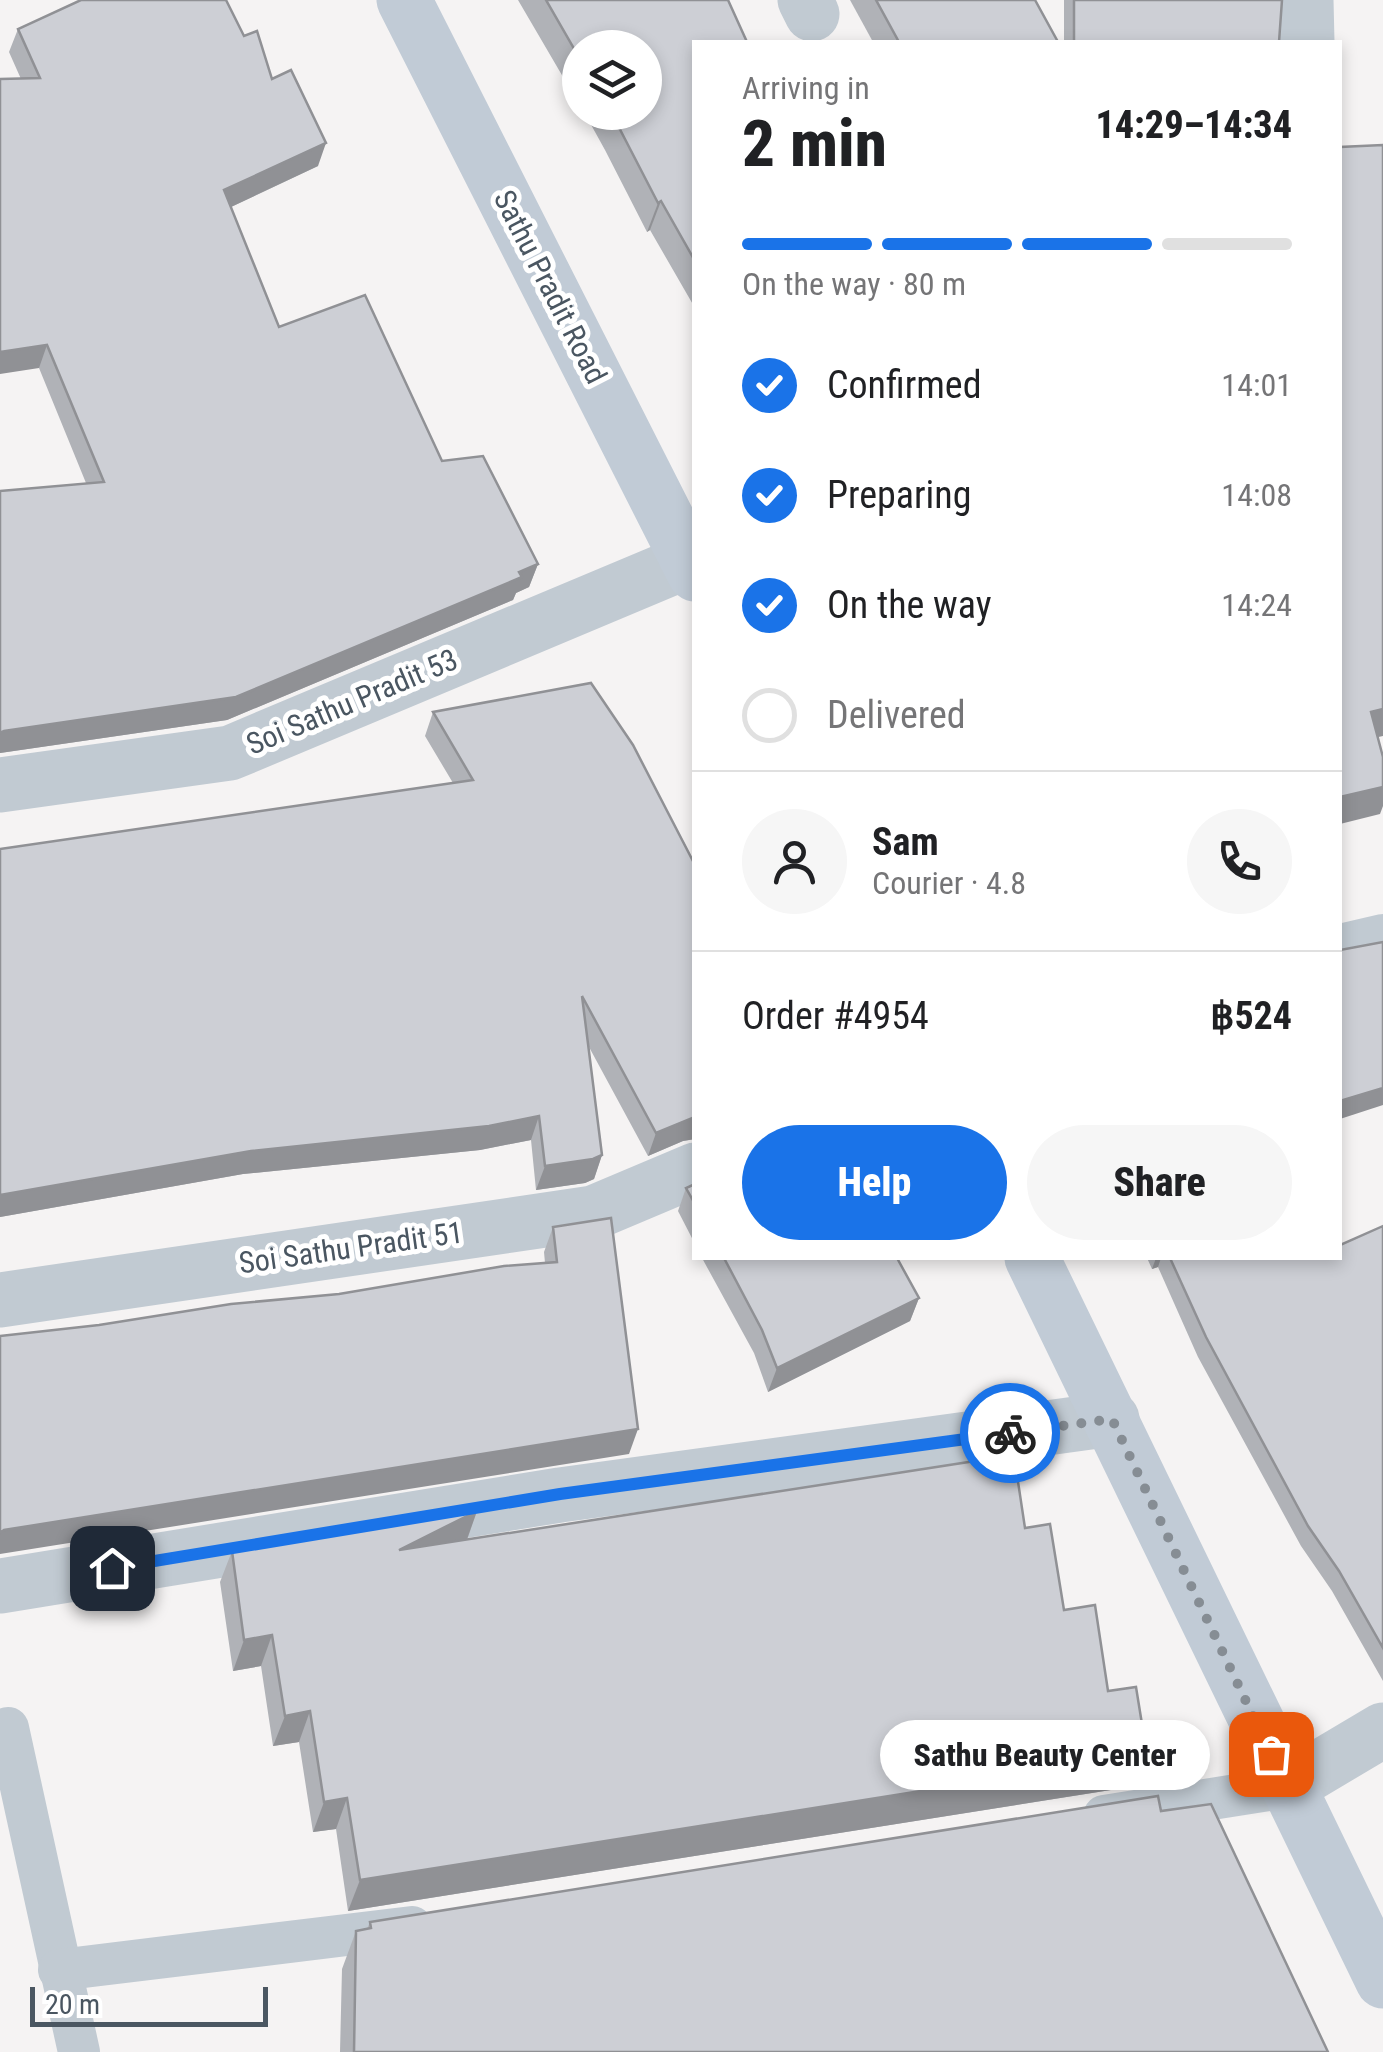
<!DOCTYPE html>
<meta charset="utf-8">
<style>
body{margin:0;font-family:"Roboto Condensed",sans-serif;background:#f6f6f6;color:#202124;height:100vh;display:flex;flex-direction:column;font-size:38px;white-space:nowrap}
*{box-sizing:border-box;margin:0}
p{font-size:32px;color:#757577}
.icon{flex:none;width:55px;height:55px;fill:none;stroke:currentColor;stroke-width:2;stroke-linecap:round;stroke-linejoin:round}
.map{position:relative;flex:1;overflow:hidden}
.details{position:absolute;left:692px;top:40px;width:650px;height:1220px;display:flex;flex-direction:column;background:#fff;border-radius:0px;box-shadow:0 5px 15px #0003}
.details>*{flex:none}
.buttons{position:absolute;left:562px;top:30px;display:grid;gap:20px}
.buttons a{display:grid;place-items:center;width:100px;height:100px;border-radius:50%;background:#fff;box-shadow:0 5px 15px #0003;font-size:50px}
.scale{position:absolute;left:30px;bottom:25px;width:238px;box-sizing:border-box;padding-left:10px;border:5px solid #4a5661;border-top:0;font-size:28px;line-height:35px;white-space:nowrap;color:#4a5661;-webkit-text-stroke:8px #fff;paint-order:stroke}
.pin{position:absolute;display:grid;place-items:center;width:85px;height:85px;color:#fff;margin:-42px;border-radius:20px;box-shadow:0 5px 15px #0006}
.courier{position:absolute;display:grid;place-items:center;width:100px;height:100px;margin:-50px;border:8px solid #1a73e8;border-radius:50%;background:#fff;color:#222;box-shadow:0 2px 12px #0007}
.bubble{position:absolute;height:70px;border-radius:35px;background:#fff;box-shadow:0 5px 15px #0003;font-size:32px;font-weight:800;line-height:70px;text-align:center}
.summary em{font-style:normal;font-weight:800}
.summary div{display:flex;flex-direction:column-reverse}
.summary{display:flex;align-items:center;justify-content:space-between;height:170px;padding:0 50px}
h1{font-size:65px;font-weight:800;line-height:75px}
.bar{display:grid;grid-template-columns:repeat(4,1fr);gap:15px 10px;align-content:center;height:120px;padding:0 50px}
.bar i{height:12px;border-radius:8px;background:#e0e0e0}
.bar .selected{background:#1a73e8}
.bar p{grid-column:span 4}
.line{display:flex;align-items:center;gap:25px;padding:0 50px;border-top:2px solid #e0e0e0}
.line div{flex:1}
.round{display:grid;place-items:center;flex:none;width:105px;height:105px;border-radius:52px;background:#f6f6f6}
ol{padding:0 50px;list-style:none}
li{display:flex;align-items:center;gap:30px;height:110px}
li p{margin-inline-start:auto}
li .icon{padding:10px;border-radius:50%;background:#1a73e8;color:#fff;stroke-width:4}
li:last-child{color:#757577}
li i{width:55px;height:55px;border:5px solid #e0e0e0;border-radius:50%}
.cta{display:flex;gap:20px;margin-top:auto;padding:20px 50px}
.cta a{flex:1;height:115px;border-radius:60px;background:#1a73e8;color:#fff;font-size:40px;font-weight:800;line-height:115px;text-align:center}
.cta a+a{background:#f6f6f6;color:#202124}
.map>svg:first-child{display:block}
</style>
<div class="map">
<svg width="1383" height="2052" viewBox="0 0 1383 2052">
<rect width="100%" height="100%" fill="#f5f3f3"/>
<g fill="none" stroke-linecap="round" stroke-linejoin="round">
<!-- service -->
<g stroke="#c1cad2" stroke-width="42">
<path d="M1340,945l43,-10"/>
<path d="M8,1728l71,324"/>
<path d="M1104,1816l183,-29"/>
<path d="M59,1970l353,-43"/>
</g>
<!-- minor -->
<g stroke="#c1cad2" stroke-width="55">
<path d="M805,0l7,14"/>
<path d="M1306,0l1,42"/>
<path d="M0,785l230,-32 458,-192"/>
<path d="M0,1300l593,-87 102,-43"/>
<path d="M0,1586l560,-91 552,-76"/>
<path d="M1287,1787l96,-57"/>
</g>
<!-- secondary -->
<g stroke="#c1cbd6" stroke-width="55">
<path d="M404,0l291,574"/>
<path d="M1032,1258l351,723"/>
</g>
</g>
<!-- wall -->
<g fill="#b0b2b7">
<path d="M518,0h210l-33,42v266l-45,-78 -3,2 -42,-82 -21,-38h61l-65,-64v58z"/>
<path d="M850,0h185l23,42h-185z"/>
<path d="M1064,0h218l-3,42h-215z"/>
<path d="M18,29l226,7 28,43 46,87 -87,41 48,120 163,134 96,103 -9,23 -13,6 -3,7 -286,120 -227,33v-262l86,-8 -47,-115 -18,-289 -12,-27z"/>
<path d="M433,712l262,153v274l-12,2 -35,15 -59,-109 13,108 -8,24 -9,4 -49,7 -5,-50 -51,10 -237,24 -243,43v-368l453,-66 -28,-47z"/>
<path d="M695,1184v60l-17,-33 8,-23z"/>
<path d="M1383,1226v455l-51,-90 -31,-45 -103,-189 -40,-90 -6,2 -5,-11h193z"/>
<path d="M553,1227l76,227 -530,-129 240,-31 206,-31 -1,-11z"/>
<path d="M702,1258h195l22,40 -9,23 -142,71 -14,-39z"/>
<path d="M477,1511l-10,29 558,-12 39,82 44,81 28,95 -788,125 -12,-82 -23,3 -14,-90 -26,4 -12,-80 -28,5 -13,-89 12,-31z"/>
<path d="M1161,1811l167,241h-988l2,-83 14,-38 11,-2 3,-7z"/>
</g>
<!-- shaded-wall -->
<g fill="#909195">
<path d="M326,143l-8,23 -102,48 8,-24z"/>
<path d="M661,201l-11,29 -3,2 11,-29z"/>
<path d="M47,345l-8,23 -39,6v-22z"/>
<path d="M538,564l-9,23 -13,6 -3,7 -286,120 -227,33v-20l4,-2 515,-159z"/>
<path d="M1383,709v27l-23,5 11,-29z"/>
<path d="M1383,787v19l-3,8 -40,10v-27z"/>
<path d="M1383,1088v17l-43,14v-18z"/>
<path d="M539,1116l-8,24 -51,10 -237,24 -243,43v-22l251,-44z"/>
<path d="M695,1117v22l-12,2 -35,15 8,-23z"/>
<path d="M602,1155l-8,24 -9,4 -49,7 9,-24z"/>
<path d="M1156,1258h5l-3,9 -6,2z"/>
<path d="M919,1298l-9,23 -142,71 9,-24z"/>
<path d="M638,1429l-9,25 -629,100v-21l4,-3z"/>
<path d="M477,1511l-11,31 -67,8z"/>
<path d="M272,1635l-11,31 -28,5 11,-31z"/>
<path d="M310,1711l-11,31 -26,4 12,-30z"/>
<path d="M1147,1755l-11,31 -788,125 12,-31z"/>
<path d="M347,1798l-11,31 -23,3 11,-30z"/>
</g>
<!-- building -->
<g fill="#cdcfd5" stroke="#909195" stroke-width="2.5">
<path d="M81,0h145l18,36 13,-5 15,48 19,-9 35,73 -102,47 55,137 86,-32 77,166 41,-5 55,108 -19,8 3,5 -286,120 -232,34 -4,2v-242l104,-9 -57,-137 -47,7v-273l40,-1 -22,-49z"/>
<path d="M546,0h182l19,42h-52v219l-34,-60 -3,2 -47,-91h34v-64h-65v11z"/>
<path d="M876,0h159l23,42h-159z"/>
<path d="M1074,0h208l-3,42h-205z"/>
<path d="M1383,145v564l-12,3 12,45v30l-43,10v-650z"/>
<path d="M591,683l42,62 62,120v252l-39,16 -74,-137 20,159 -9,4 -48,7 -6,-50 -50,10 -238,25 -251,44v-346l473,-69 -40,-68z"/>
<path d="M1383,942v146l-43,13v-151z"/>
<path d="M695,1184v20l-9,-16z"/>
<path d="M611,1218l27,211 -634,101 -4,3v-197l99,-11 132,-21 108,-10 165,-28 53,-4 -4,-35z"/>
<path d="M1383,1226v422l-44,-77 -31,-45 -102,-189 -36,-79h170v-13z"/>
<path d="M724,1258h173l22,40 -142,70 -15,-38z"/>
<path d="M1014,1455l11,73 25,-4 14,86 31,-5 13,86 28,-4 11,68 -787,125 -13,-82 -23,4 -14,-91 -25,5 -13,-81 -28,5 -12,-89 245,-40 -78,39z"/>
<path d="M1158,1796l3,15 50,-7 117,248h-974l2,-121 15,-3 -1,-6z"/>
</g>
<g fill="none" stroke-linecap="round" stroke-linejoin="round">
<!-- done -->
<path stroke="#868d94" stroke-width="10" stroke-dasharray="0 18" d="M1010,1433l102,-14 159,335"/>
<!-- route -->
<path stroke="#1a73e8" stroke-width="12" d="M112,1568l448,-74 450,-61"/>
</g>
<g text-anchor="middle" stroke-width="10" stroke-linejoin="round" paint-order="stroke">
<!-- street labels -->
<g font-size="30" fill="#4a5661" stroke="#fff">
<text transform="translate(550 287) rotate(63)" y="10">Sathu Pradit Road</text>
<text transform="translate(352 702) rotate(-23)" y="10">Soi Sathu Pradit 53</text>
<text transform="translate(351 1248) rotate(-8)" y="10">Soi Sathu Pradit 51</text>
</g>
</g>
</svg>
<div class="buttons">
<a><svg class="icon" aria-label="layers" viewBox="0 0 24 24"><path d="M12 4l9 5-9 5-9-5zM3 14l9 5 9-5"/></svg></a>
</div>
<div class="scale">20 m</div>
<div class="pin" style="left:1271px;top:1754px;background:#ea580c"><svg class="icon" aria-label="bag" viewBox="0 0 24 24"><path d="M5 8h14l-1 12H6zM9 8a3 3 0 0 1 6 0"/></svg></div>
<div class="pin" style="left:112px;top:1568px;background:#1f2937"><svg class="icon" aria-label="home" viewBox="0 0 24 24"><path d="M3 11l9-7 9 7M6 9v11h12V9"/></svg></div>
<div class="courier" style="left:1010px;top:1433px"><svg class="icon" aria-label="bike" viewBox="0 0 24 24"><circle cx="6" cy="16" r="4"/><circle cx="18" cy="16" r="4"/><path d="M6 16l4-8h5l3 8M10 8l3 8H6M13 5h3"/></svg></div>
<div class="bubble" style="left:880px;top:1720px;width:330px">Sathu Beauty Center</div>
<section class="details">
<div class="summary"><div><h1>2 min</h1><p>Arriving in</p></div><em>14:29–14:34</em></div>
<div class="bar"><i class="selected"></i><i class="selected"></i><i class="selected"></i><i></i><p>On the way · 80 m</p></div>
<ol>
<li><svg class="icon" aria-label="check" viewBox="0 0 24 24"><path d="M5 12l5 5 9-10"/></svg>Confirmed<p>14:01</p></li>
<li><svg class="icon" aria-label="check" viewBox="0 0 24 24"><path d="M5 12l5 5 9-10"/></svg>Preparing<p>14:08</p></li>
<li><svg class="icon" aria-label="check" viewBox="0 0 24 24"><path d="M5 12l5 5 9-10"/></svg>On the way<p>14:24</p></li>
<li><i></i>Delivered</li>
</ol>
<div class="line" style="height:180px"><a class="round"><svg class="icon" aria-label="person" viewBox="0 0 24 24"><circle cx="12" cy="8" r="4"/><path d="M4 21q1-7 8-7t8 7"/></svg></a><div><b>Sam</b><p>Courier · 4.8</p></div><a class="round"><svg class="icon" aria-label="phone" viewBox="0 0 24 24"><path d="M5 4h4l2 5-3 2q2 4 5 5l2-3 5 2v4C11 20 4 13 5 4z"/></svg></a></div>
<div class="line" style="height:130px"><div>Order #4954</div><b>฿524</b></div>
<div class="cta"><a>Help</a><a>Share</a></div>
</section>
</div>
